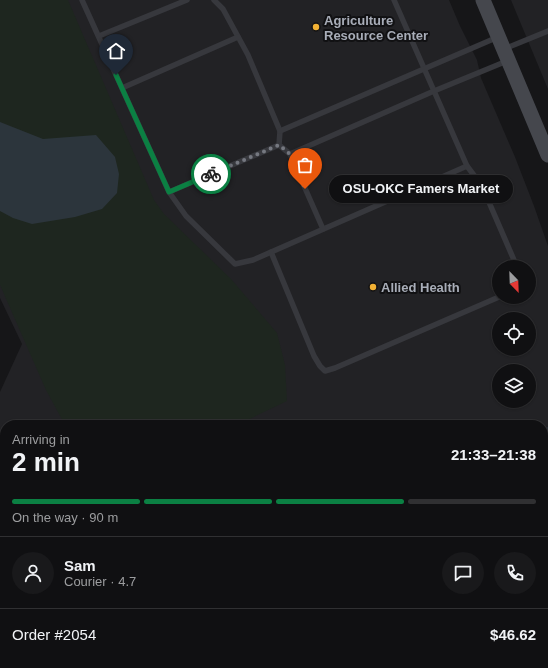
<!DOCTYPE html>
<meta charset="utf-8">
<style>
body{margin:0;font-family:Helvetica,sans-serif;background:#19191b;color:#f1f3f6;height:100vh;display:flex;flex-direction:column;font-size:15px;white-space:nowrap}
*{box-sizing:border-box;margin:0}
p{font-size:13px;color:#9c9d9f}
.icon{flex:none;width:22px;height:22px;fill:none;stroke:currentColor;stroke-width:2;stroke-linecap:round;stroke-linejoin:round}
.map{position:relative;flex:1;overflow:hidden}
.drawer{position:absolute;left:0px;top:420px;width:548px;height:248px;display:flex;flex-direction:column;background:#101012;border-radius:16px 16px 0 0;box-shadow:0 1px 3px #0004,0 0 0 1px #303032}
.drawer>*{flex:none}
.needle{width:26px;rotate:157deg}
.buttons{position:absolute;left:492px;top:260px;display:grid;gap:8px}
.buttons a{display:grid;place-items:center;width:44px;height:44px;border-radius:50%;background:#101012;box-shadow:0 1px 3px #0004,0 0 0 1px #303032;font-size:20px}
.pin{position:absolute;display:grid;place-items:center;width:34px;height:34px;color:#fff;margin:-41px -17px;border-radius:50% 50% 50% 0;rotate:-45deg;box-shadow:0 0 4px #0007}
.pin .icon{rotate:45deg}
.courier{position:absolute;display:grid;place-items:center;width:40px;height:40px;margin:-20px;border:3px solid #0b8043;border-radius:50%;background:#fff;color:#222;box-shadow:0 1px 5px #0007}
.bubble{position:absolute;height:28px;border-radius:14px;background:#101012;box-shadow:0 1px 3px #0004,0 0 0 1px #303032;font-size:13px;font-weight:600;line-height:28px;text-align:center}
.head em{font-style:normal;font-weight:600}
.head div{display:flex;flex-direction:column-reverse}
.head{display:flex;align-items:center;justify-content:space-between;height:68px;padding:0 12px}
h1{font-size:26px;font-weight:600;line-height:30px}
.bar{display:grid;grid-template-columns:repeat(4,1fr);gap:6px 4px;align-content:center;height:48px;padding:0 12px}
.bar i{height:5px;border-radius:3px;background:#303032}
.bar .selected{background:#0b8043}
.bar p{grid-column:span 4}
.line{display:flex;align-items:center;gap:10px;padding:0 12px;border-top:1px solid #303032}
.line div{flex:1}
.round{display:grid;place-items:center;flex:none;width:42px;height:42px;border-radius:21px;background:#19191b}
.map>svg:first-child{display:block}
</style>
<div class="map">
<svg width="548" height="668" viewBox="0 0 548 668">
<rect width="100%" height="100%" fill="#161618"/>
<!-- built -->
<g fill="#222225" fill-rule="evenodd">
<path d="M0,0h449l11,26 17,34 4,18 34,79 19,49 14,40v422h-403l-2,-5h400v-238h-538v123l-5,-12v-144l22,-48 -22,-46zM499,267h30v30h-30zM499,319h30v30h-30zM499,371h30v30h-30z"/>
<path d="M511,0h37v89z"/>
</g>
<!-- green -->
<path fill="#1e261f" d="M0,0h68l86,200 10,14 67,65 46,54 8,32 2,36 -50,24h-172l-19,-35 -46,-105z"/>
<!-- water -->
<path fill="#2c353c" d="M0,122l43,17 53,-4 19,22 4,17 -2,19 -15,16 -27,8 -43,7 -19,-6 -13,-7z"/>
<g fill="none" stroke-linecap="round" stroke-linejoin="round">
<!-- stream -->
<path stroke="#2c353c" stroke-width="4" d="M543,431l5,-2"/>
<!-- service -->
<g stroke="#37383d" stroke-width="5.5">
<path d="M82,0l87,192 17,24 49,48 18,-4 214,-94"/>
<path d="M214,0l9,9 25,46 32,76 -1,14 11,9 33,75"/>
<path d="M394,0l73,166 15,20 35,81"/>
<path d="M99,36l88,-36"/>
<path d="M504,49l44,-18"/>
<path d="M122,88l116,-51"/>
<path d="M280,131l218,-94"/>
<path d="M290,154l144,-63 73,-30"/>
<path d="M169,192l110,-47"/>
<path d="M271,252l43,104 6,10 5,5 10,-3 164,-71"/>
<path d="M543,556l2,-4h3"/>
<path d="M543,612l5,12"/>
<path d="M543,646l5,-3"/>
<path d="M160,663l2,5"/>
<path d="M342,663l2,5"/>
<path d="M199,668l13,-5"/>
<path d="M478,668l2,-5"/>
<path d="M493,668l11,-5"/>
</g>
<!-- tertiary -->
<g stroke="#37383d" stroke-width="13">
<path d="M543,502h5"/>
<path d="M0,558l5,-1"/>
</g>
<!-- secondary -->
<path stroke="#45474d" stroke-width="15" d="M483,0l65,155"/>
<!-- motorway -->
<g stroke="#63666e" stroke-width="19">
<path d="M0,599l5,13"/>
<path d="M24,663l2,5"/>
</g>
<!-- rail -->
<g stroke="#4a4c52" stroke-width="3" stroke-dasharray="5 4" stroke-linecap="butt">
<path d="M543,451h5"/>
<path d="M0,509h5"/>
</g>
</g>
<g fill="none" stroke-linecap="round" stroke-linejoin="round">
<!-- done -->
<path stroke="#757880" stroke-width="4" stroke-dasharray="0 7.2" d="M211,174l68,-29 11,9 15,35"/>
<!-- route -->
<path stroke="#0b8043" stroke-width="5" d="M116,75l53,117 42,-18"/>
</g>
<!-- markers -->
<g fill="#f2b134" stroke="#111113" stroke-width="1.5">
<circle cx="316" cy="27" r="4"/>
<circle cx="373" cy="287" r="4"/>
</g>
<g text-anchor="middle" stroke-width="4" stroke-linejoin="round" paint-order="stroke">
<!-- poi labels -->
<g font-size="13" font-weight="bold" fill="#a8adb8" stroke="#111113" text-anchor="start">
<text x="324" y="25">Agriculture<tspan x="324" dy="15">Resource Center</tspan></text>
<text x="381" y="292">Allied Health</text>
</g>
</g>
</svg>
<div class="buttons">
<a><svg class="needle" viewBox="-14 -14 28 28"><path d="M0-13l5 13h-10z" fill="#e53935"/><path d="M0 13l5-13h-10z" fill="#9c9d9f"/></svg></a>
<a><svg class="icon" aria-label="locate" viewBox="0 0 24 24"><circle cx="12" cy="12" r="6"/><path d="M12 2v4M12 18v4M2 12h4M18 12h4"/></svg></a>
<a><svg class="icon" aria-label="layers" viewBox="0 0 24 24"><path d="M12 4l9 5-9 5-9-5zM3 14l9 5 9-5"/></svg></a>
</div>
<div class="pin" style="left:305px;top:189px;background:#ea580c"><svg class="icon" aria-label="bag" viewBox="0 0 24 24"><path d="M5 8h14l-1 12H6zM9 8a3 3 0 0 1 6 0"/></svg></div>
<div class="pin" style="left:116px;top:75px;background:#1f2937"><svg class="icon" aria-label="home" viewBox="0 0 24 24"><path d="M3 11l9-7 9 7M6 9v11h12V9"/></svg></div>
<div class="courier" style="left:211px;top:174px"><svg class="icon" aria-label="bike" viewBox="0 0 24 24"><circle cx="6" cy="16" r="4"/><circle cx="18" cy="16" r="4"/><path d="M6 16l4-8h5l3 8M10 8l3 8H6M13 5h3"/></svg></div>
<div class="bubble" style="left:329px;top:175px;width:184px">OSU-OKC Famers Market</div>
<section class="drawer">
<div class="head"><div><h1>2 min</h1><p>Arriving in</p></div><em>21:33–21:38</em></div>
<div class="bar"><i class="selected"></i><i class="selected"></i><i class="selected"></i><i></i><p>On the way · 90 m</p></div>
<div class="line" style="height:72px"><a class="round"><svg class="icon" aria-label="person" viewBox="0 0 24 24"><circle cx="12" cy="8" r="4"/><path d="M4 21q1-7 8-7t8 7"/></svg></a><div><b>Sam</b><p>Courier · 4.7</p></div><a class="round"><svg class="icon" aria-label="chat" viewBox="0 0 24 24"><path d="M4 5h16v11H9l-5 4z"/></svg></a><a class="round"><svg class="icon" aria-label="phone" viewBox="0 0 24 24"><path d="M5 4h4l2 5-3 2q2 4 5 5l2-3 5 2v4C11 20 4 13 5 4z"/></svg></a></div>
<div class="line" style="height:52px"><div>Order #2054</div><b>$46.62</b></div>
</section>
</div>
